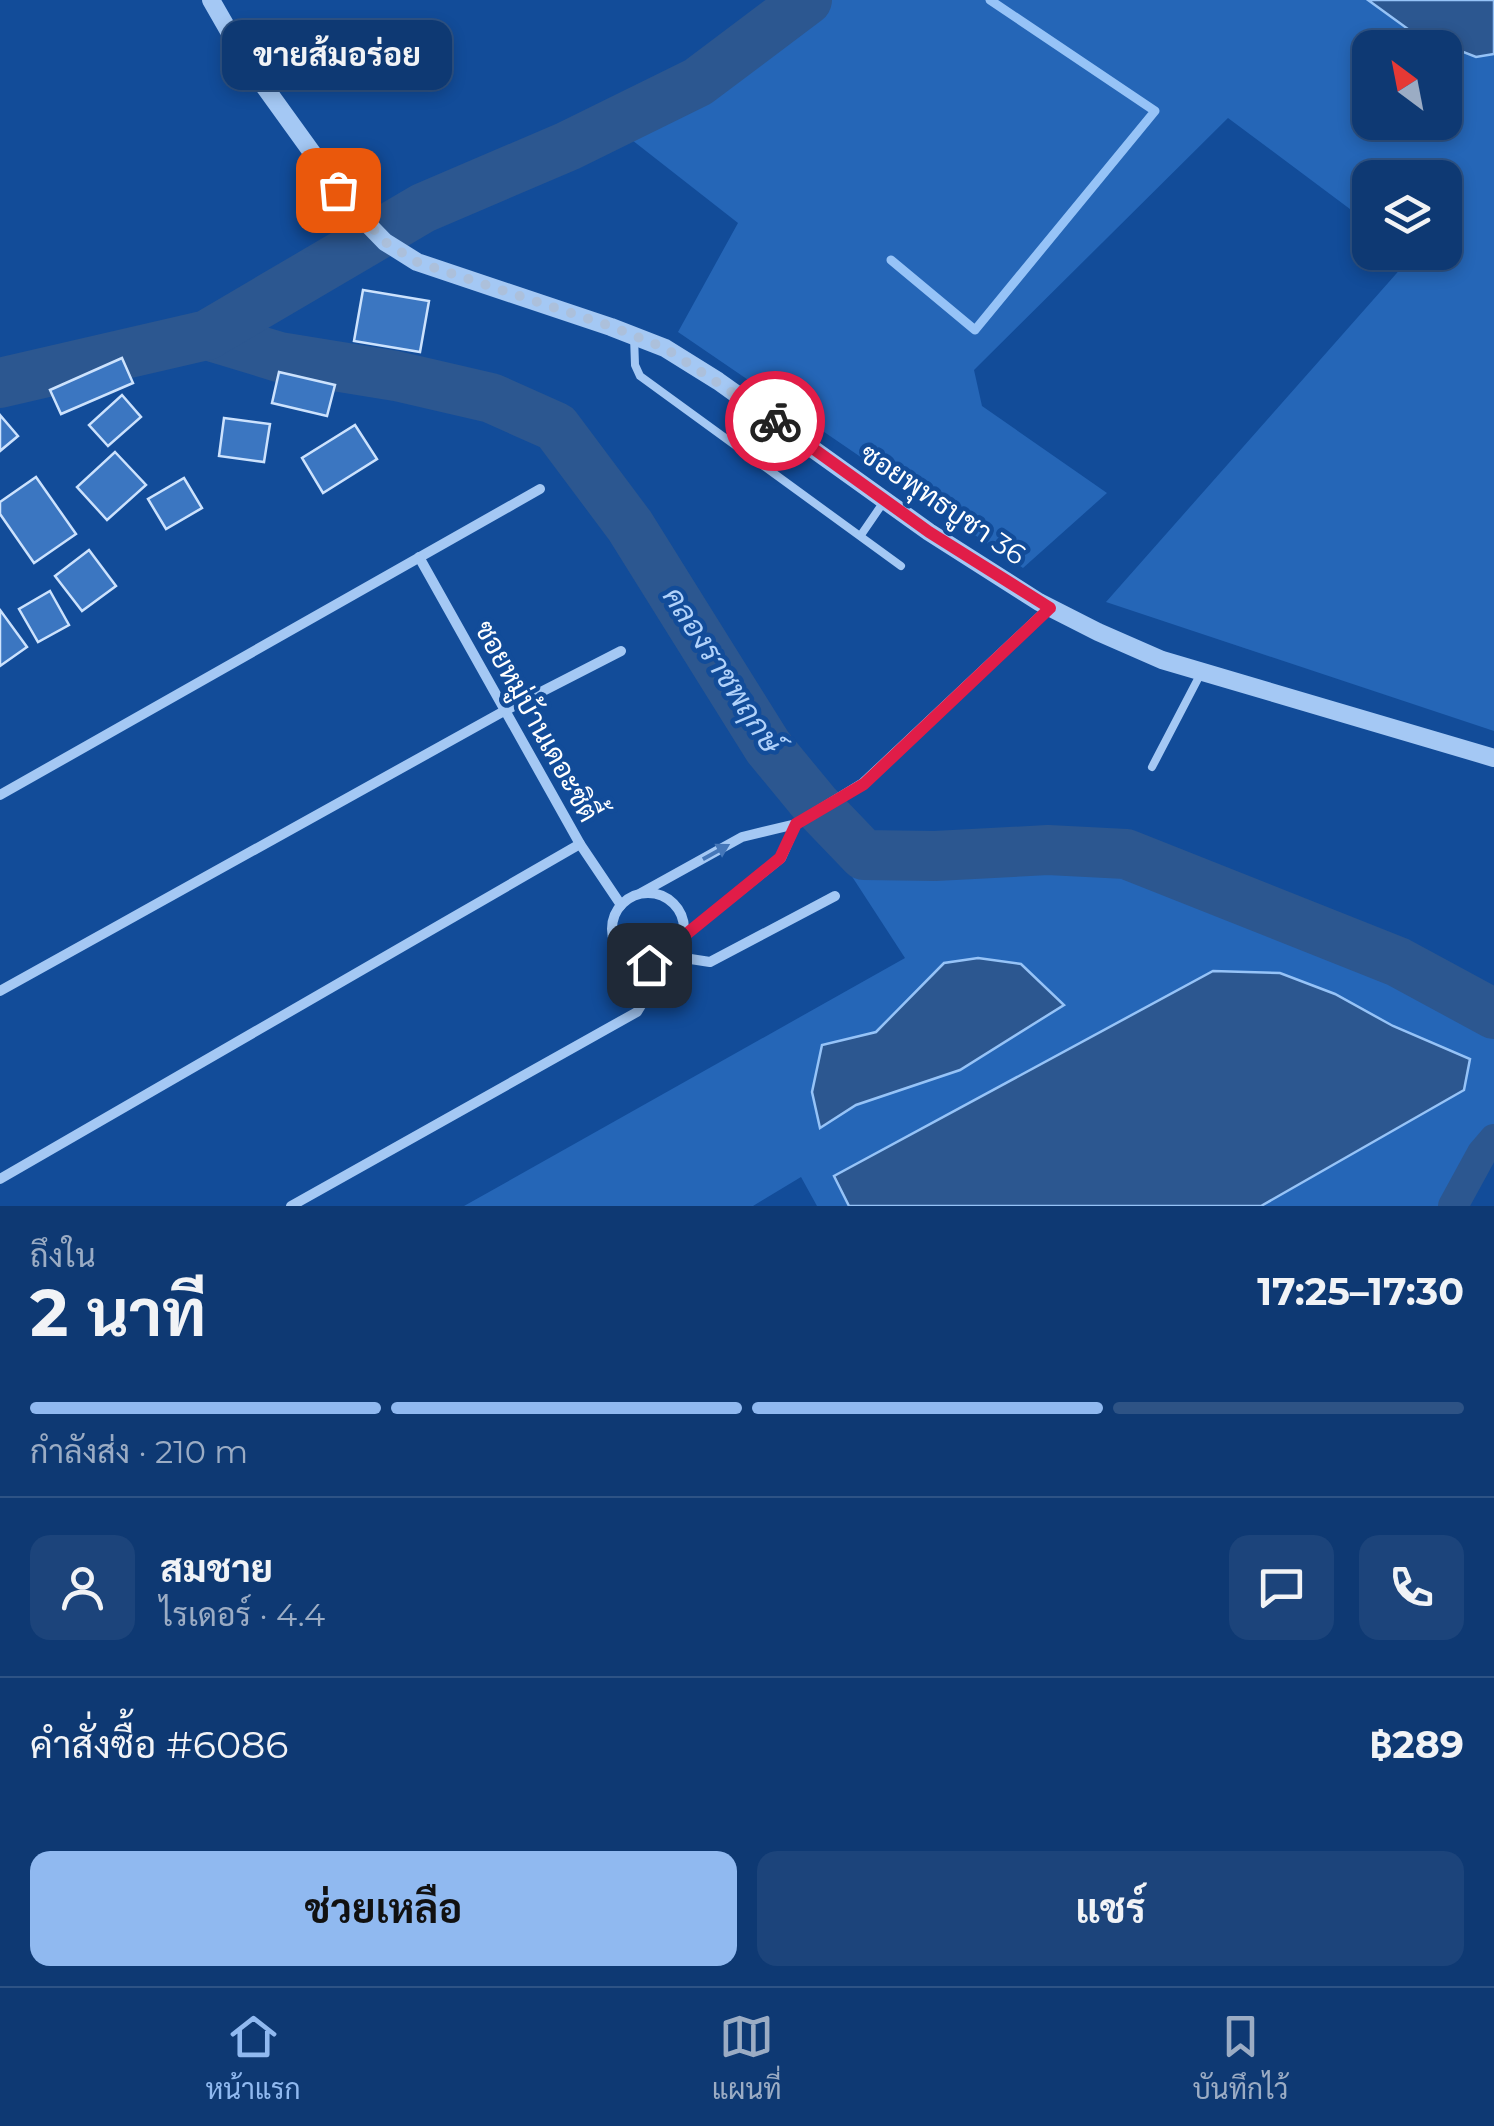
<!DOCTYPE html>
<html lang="th">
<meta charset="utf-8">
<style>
body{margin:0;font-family:Montserrat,Sarabun,sans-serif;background:#1c447b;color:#f1f3f6;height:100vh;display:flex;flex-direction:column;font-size:38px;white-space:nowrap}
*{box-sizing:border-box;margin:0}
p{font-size:32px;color:#9bacc4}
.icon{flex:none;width:55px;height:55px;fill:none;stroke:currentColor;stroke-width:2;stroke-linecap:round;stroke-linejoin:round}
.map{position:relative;height:1206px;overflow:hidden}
.drawer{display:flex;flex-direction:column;background:#0e3973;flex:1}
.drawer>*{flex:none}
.needle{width:65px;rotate:328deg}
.buttons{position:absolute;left:1352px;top:30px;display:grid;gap:20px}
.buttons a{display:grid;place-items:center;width:110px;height:110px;border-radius:20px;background:#0e3973;box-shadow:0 5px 15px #0003,0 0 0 2px #2e5385;font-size:50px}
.pin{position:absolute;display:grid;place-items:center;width:85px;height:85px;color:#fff;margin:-42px;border-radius:20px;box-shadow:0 5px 15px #0006}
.courier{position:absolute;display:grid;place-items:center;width:100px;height:100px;margin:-50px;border:8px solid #e11d48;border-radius:50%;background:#fff;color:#222;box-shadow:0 2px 12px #0007}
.bubble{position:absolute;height:70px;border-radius:20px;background:#0e3973;box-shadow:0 5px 15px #0003,0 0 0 2px #2e5385;font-size:32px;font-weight:700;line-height:70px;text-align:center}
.overview em{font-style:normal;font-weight:700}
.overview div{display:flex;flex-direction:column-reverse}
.overview{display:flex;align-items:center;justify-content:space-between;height:170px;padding:0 30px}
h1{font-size:65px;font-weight:700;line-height:75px}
.bar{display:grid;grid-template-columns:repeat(4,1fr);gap:15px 10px;align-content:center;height:120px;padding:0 30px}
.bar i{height:12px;border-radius:8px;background:#2e5385}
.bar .current{background:#90b9f0}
.bar p{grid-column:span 4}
.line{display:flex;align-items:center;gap:25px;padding:0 30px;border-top:2px solid #2e5385}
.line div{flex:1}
.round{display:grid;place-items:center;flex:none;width:105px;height:105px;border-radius:20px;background:#1c447b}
.button{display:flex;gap:20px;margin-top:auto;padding:20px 30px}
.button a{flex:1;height:115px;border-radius:20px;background:#90b9f0;color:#111;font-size:40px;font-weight:700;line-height:115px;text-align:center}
.button a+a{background:#1c447b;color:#f1f3f6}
.tabs{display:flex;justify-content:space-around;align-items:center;height:140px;border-top:2px solid #2e5385;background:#0e3973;font-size:28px;color:#9bacc4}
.tabs a{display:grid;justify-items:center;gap:5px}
.tabs .current{color:#90b9f0}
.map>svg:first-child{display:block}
</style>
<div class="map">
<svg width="1494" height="1206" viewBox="0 0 1494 1206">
<rect width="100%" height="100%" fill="#124c99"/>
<!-- green -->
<g fill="#2566b7" fill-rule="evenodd">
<path d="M823,0h671v731l-388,-129 305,-345 -4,-4 38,-1v-74h-75v46l-142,-106 -254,252 8,36 125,87 -84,75 -345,-236 60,-109 -115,-90zM1370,48h75v74h-75z"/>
<path d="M872,834l156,29 79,7 53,16 101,35 233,108v105l-52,72h-181l202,-116 -70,-64 -58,-32 -55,-21 -66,-2 -379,205 14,30h-32l-16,-29 -48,29h-289l441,-248 -78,-120zM876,1032l84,38 -104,35 -36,22 2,-82z"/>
</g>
<!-- water -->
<g fill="#2c5790" stroke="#96c3f7" stroke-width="2.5">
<path d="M1368,0h126v54l-18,3 -64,-25z"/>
<path d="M978,958l43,6 43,41 -104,65 -104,35 -36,23 -8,-36 10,-47 54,-13 68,-69z"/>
<path d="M1213,971l67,2 55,21 58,32 77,33 -6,31 -203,116h-412l-15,-30z"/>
</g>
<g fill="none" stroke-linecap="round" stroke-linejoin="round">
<!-- stream -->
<path stroke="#96c3f7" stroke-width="9" d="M891,260l84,70 180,-219 -165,-111"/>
<!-- canal -->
<path stroke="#2c5790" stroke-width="30" d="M1453,1206l29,-53 12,-14"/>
<!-- river -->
<g stroke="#2c5790" stroke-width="50">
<path d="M207,335l72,22 117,19 95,22 65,29 74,99 138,221 47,57 49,51 71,1 113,-6 78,4 272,108 96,52"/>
<path d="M0,383l207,-48 216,-127 145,-62 130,-64 109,-82"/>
</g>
</g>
<!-- building -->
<g fill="#3b76c1" stroke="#cce2fd" stroke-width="2.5">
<path d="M363,290l66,11 -9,51 -66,-11z"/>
<path d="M122,358l11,25 -72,31 -11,-24z"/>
<path d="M279,372l56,13 -8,31 -55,-13z"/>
<path d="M122,395l19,22 -33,29 -19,-21z"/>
<path d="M0,415l18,21 -18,15z"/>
<path d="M224,418l46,6 -6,38 -45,-6z"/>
<path d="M355,425l22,34 -54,34 -21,-35z"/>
<path d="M115,452l31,33 -39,35 -30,-33z"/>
<path d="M36,477l40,57 -42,29 -34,-49v-12z"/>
<path d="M184,478l18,30 -36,21 -18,-30z"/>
<path d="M89,550l27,36 -34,25 -27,-35z"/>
<path d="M50,591l19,34 -31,17 -19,-33z"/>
<path d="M0,610l27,37 -27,19z"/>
</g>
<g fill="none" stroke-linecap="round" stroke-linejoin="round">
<!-- service -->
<g stroke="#a4c8f4" stroke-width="8">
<path d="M634,336l1,29 5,11 261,190"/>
<path d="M861,535l24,-35"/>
<path d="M1152,767l49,-94"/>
</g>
<!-- minor -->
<g stroke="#a4c8f4" stroke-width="10">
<path d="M419,557l161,287 41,61"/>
<path d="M0,795l540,-306"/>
<circle cx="648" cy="929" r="36"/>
<path d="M641,893l101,-56 54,-13 67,-41 187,-176"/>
<path d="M684,936l97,-78 15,-34"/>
<path d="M0,991l506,-281 115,-59"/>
<path d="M0,1179l580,-335"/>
<path d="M291,1206l346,-194 34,-56 39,6 125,-66"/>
</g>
<!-- tertiary -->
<path stroke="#a4c8f4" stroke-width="18" d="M211,0l35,61 106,147 33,34 32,20 194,65 54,21 53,33 211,151 110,70 59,30 64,28 332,98"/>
</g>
<!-- one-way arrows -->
<defs><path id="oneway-solid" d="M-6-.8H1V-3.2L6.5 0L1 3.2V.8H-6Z" transform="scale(2.5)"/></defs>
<use fill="#4577b9" href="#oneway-solid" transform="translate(716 852) rotate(-29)"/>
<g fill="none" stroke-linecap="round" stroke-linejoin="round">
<!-- done -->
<path stroke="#acc0db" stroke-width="10" stroke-dasharray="0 18" d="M338,190l47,52 32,20 193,64 55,22 110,73"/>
<!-- route -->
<path stroke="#e11d48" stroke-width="12" d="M649,965l22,-9 13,-20 96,-78 16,-34 68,-40 186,-176 -121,-76 -154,-111"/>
</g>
<g text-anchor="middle" stroke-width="9" stroke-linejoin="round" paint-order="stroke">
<!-- street labels -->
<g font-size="28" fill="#fff" stroke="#124c99">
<text transform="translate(943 504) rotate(34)" y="10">ซอยพุทธบูชา 36</text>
<text transform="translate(537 721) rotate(61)" y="10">ซอยหมู่บ้านเดอะซิตี้</text>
</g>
<!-- water labels -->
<g font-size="30" font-style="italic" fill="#b1d2fa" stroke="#124c99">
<text transform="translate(722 670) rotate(57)" y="10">คลองราชพฤกษ์</text>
</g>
</g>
</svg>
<div class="buttons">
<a><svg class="needle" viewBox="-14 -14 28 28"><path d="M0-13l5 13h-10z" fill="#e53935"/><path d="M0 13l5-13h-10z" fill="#9bacc4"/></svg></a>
<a><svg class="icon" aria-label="layers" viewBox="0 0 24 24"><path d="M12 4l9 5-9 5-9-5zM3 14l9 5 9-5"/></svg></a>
</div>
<div class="pin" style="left:338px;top:190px;background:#ea580c"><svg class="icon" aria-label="bag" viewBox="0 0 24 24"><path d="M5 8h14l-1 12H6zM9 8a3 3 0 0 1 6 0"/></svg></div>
<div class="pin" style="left:649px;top:965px;background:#1f2937"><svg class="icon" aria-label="home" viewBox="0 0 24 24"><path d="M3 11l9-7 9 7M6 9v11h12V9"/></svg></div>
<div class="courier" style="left:775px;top:421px"><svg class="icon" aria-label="bike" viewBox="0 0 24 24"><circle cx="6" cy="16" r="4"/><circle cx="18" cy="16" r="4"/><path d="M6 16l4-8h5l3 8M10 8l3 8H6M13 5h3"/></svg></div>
<div class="bubble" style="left:222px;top:20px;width:230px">ขายส้มอร่อย</div>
</div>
<section class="drawer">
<div class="overview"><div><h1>2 นาที</h1><p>ถึงใน</p></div><em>17:25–17:30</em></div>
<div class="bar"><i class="current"></i><i class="current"></i><i class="current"></i><i></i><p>กำลังส่ง · 210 m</p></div>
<div class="line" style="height:180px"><a class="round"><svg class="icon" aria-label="person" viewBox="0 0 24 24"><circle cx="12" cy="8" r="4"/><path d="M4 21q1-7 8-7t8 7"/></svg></a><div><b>สมชาย</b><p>ไรเดอร์ · 4.4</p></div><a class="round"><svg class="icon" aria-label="chat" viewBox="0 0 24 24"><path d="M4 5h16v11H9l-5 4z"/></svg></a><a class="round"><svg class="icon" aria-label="phone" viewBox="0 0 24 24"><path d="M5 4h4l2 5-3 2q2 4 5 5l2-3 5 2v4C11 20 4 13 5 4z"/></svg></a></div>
<div class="line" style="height:130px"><div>คำสั่งซื้อ #6086</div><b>฿289</b></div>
<div class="button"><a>ช่วยเหลือ</a><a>แชร์</a></div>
</section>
<nav class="tabs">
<a class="current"><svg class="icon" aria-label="home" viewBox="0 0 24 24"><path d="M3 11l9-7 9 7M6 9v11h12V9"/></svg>หน้าแรก</a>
<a><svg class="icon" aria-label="map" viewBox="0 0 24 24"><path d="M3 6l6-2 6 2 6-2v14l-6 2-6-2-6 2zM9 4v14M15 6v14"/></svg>แผนที่</a>
<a><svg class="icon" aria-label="saved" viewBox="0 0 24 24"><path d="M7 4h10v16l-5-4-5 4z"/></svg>บันทึกไว้</a>
</nav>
